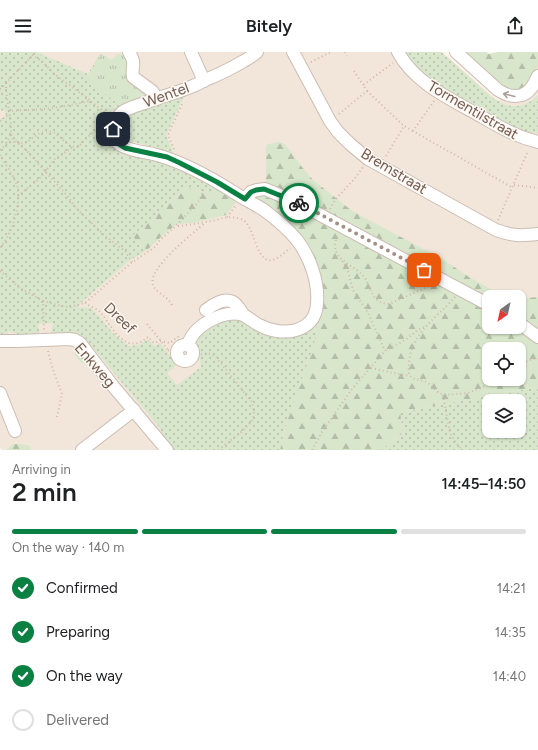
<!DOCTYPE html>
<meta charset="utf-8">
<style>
body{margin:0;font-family:Figtree,sans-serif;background:#f6f6f6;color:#202124;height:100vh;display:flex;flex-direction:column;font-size:15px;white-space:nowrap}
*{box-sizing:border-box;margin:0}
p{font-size:13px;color:#757577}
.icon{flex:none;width:22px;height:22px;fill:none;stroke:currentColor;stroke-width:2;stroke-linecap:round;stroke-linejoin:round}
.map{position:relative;height:398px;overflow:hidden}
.drawer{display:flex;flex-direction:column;background:#fff;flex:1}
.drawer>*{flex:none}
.needle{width:26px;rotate:213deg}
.buttons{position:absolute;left:482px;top:238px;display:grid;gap:8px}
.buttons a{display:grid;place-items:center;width:44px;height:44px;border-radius:8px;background:#fff;box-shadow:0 1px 3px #0004;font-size:20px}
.pin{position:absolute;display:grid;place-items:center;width:34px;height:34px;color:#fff;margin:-17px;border-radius:8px;box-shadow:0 2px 6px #0006}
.courier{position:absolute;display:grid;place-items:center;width:40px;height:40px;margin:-20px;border:3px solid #0b8043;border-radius:50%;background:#fff;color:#222;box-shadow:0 1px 5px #0007}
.summary em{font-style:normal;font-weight:600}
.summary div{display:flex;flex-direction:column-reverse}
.summary{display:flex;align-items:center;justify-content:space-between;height:68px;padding:0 12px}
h1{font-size:26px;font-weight:600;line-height:30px}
.bar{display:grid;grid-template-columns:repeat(4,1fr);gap:6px 4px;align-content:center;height:48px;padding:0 12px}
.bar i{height:5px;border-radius:3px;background:#e0e0e0}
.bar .current{background:#0b8043}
.bar p{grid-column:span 4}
ol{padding:0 12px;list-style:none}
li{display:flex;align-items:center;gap:12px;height:44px}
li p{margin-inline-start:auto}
li .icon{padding:4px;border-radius:50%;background:#0b8043;color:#fff;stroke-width:4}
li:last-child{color:#757577}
li i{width:22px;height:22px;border:2px solid #e0e0e0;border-radius:50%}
header{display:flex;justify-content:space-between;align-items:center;height:52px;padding:0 12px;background:#fff;font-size:18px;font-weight:600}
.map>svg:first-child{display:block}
</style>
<header><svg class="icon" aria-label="menu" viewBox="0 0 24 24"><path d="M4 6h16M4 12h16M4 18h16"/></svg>Bitely<svg class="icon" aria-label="share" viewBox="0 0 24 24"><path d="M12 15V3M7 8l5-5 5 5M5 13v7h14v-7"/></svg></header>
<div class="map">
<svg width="538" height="398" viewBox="0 0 538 398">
<defs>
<pattern id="grass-dots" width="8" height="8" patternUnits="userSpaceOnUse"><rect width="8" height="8" fill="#d8e7cb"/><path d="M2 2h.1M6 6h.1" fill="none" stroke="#b4bea7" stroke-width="1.8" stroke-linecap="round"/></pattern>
<pattern id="forest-firs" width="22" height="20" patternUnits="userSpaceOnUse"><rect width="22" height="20" fill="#d8e7cb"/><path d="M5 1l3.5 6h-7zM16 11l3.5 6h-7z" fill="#b4bea7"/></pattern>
<pattern id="park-tufts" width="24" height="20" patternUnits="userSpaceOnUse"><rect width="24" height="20" fill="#d8e7cb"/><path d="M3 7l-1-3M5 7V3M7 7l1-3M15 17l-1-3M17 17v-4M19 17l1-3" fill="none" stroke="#b4bea7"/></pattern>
</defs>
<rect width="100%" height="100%" fill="#fbf4eb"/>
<!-- residential -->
<path fill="#f2e6da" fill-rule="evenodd" d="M0,0h442l56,49 40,-44v393h-535l-3,-2zM489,245h30v30h-30zM489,297h30v30h-30zM489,349h30v30h-30z"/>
<!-- grass -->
<g fill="url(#grass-dots)" fill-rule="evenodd">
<path d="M0,0h36l52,22 11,-19 5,2 17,20 26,18c-6,3 -32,13 -35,16 -5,6 -4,15 -4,22l73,34 49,26h-17l-26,-5 -54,48 14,14 -18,11 -45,39 -7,7 14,1 8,8 12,15 12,11 7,4 9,-1 9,-6 6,7 6,-3 17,22 -10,8 10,12 24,-18 -3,-20 -4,-3c2,-3 4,-7 7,-10 8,-8 28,-18 40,-15 3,1 7,4 11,6 14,9 17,13 34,11l34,-31 -1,17 -5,23 -29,83 -5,22h-106l-8,-10 -7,-13 -76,-91 -12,-1 -21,2 3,-14 -15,1 2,14h-8l-24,-7 -1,6h-7v-217l6,-5 -1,-4 -5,-1z"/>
<path d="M405,0h36c10,9 21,18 31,27 14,13 32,34 53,25 6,-2 10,-5 13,-9v38l-10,-1 -10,-3 -38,-20 -45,-27 -15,-11z"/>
<path d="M186,40l-20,43 8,19 -18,-6 -33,-9 -6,-6 3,-11 7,-7z"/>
<path d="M76,295l1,1 15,20c-8,-3 -22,-11 -16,-21z"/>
<path d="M538,335v63h-157l22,-17 -3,-21zM489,349h30v30h-30z"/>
</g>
<!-- forest -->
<g fill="url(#forest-firs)" fill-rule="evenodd">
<path d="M463,0h23l3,2 10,-2h39v15l-9,18 -8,5h-12l-9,-6z"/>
<path d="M279,90l6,2 17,23 11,13 38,30 18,10 75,40 25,17 23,13 17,7h-20v4l-223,-115v-40l2,-2z"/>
<path d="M187,136l26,5h17l9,5 -13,17 -33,8 -16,1 -15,12 -15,14 -15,-14z"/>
<path d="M265,141l19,8 205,109v17h29l20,15v45l-138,25 3,21 -22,17h-101l5,-22 9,-28 20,-55 5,-23 1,-17 -15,-62 -10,-14 -17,-13 -26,-18zM489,297h30v30h-30z"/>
<path d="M538,245v35l-19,-13v-20z"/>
<path d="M13,392h9l8,2 1,4h-25z"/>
</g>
<!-- park -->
<path fill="url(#park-tufts)" d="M101,1l10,7 6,-6 7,1 5,10 -3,9 1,4 21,16v2l-28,10 -33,-27z"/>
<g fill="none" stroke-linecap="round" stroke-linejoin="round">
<defs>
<g id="minor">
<path d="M129,0c8,13 2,13 4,25l19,14 5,8"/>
<path d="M191,0l13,29"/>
<path d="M293,0l37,69 8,11 12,12 18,15 128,71c17,6 24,6 42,4"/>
<path d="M398,0c16,30 50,46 79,62 21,12 37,22 61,28"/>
<path d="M456,0l42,38c11,7 25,10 34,-3 2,-3 4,-7 6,-11"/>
<path d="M245,147l6,-7 6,-2 8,-1 33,14 191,102"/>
<path d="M206,258c6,-5 19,-13 27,-8 4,2 7,8 10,12"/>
<path d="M519,271l19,14"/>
<path d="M0,289h17l52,-2 6,1 5,3 33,43 54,64"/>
<circle cx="185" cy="301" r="8"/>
<path d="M188,293c5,-19 33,-34 52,-31 6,1 13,8 19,11 22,12 56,9 58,-21 2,-22 -7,-47 -20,-64 -9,-11 -21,-21 -33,-30 -9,-6 -20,-11 -29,-17 -25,-16 -53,-32 -82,-39 -15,-3 -45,-5 -40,-28 2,-6 5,-11 11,-15 6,-4 19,-7 26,-10 13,-5 26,-8 38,-13 6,-2 12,-5 17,-8 13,-5 25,-11 37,-18 5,-3 11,-6 15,-10"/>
<path d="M0,341l15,38"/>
<path d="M82,398l52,-40"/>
</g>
</defs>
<!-- minor casing -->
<use href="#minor" stroke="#ccbcb2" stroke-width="14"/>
<!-- path -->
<g stroke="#d2b7a9" stroke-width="2" stroke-dasharray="1 3" stroke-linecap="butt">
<path d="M345,0l2,4"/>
<path d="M32,3l11,7 11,12 36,26"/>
<path d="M311,10l20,-10"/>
<path d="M354,19l9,14"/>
<path d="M6,31v7l5,35v9l2,5 11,9 28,31 14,15 10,14 29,28 20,15 7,11"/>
<path d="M0,37l36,-37"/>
<path d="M367,39l37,35"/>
<path d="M434,49l-21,30 100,57"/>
<path d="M8,59l37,-2 20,-3 25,-5 16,12 1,2"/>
<path d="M339,62l28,-23 -4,-6 30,-22"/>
<path d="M0,69l9,-7"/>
<path d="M6,91l5,-9"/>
<path d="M174,97l-6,-14 15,-33"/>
<path d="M0,98l8,-7 5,-1 12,1 15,-10 8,-2 7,2 15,13 7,1 4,-3 16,-16 6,-4"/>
<path d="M0,103c5,9 13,20 17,30 4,13 -2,38 -9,51 -2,4 -6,8 -8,13"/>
<path d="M386,104l18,-30 9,5"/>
<path d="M514,133l24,3"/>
<path d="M18,144l23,-19 14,-18 18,-12"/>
<path d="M330,157l5,-9 20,-22 8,-11"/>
<path d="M227,165l9,-12"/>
<path d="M498,168l30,-69"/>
<path d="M178,174c11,-1 22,-3 33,-5 10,-2 19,-6 30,-2 15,5 14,49 34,40 5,-2 10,-7 15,-11"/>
<path d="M337,184c-9,25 17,27 28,42 7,11 6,25 24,26l41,-18"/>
<path d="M342,209l5,7 6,22 15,23 17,38"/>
<path d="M0,219l20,17 23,13 1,29"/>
<path d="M455,245c-12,14 -30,27 -39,43 -6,10 -8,23 -7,34l3,4 15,4 12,11 5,2 24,-2 24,-10 5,-4"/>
<path d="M43,249l18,5 10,1 14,-4 46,-40 24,-16 5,-7 16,-14 22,-24 3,-5 3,-10"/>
<path d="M85,251c4,3 10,5 14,8 10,10 21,37 39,32 4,-1 7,-4 10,-6l6,6 6,-2 10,2 9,-7"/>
<path d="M172,253c-2,-3 -3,-5 -6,-7 -4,-4 -11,-7 -13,-13 -6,-16 40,-52 52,-62"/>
<path d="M147,272l10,12"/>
<path d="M168,298l3,2h5"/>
<path d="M48,299l5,19 9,24 -5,23"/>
<path d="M193,303c10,1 12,-5 23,2l36,45c1,5 3,11 1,16 -3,9 -27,26 -35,32"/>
<path d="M519,313l13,-6h6"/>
<path d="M371,316l18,4 21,4"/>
<path d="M443,343l7,38 6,10 6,7"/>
<path d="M312,398l10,-18 30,-43 33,-38c6,-4 12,-6 18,-10 8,-4 13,-12 22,-14"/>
</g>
<!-- minor -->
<use href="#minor" stroke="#fff" stroke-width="12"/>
<!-- path-bridge -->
<path stroke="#d2b7a9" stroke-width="2" stroke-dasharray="1 3" stroke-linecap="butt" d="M157,284l11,14"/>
</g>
<!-- one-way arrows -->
<defs><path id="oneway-shaft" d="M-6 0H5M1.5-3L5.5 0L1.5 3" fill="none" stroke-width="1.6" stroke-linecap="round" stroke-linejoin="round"/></defs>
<use stroke="#ab9d97" href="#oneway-shaft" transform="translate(509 43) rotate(-166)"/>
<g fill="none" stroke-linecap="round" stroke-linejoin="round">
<!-- done -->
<path stroke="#a39187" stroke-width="4" stroke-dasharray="0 7.2" d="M299,151l125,67"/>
<!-- route -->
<path stroke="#0b8043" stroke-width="5" d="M113,77v7l4,7 8,5 42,9 13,6 37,19 28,17 6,-7 5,-2 8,-1 35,14"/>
</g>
<g text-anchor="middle" stroke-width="3" stroke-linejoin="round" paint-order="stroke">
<!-- street labels -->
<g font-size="15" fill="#735b51" stroke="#fdf8f2">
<text transform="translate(166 43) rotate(-20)" y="5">Wentel</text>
<text transform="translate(473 58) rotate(30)" y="5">Tormentilstraat</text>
<text transform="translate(394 119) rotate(31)" y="5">Bremstraat</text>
<text transform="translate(120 266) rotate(44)" y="5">Dreef</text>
<text transform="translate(95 313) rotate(49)" y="5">Enkweg</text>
</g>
</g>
</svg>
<div class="buttons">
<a><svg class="needle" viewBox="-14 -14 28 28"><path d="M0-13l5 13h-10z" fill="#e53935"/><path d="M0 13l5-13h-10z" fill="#757577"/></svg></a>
<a><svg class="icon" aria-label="locate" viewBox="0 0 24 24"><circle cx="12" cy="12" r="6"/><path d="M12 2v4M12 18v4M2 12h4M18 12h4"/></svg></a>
<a><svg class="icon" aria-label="layers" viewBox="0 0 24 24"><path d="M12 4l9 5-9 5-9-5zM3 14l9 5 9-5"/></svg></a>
</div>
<div class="pin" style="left:424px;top:218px;background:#ea580c"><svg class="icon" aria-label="bag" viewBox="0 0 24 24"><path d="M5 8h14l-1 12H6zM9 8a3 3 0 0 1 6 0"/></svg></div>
<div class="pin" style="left:113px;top:77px;background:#1f2937"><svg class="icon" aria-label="home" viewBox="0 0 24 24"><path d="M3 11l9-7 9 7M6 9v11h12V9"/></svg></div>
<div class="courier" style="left:299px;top:151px"><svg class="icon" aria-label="bike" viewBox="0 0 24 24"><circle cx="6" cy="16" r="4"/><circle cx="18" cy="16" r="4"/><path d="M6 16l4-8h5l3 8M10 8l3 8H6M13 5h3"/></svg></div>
</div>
<section class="drawer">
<div class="summary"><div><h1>2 min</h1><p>Arriving in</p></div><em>14:45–14:50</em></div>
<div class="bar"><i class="current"></i><i class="current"></i><i class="current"></i><i></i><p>On the way · 140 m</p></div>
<ol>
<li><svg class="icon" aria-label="check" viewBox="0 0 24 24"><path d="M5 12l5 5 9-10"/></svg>Confirmed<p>14:21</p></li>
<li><svg class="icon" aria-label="check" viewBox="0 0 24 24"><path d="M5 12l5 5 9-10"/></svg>Preparing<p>14:35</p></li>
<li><svg class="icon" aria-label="check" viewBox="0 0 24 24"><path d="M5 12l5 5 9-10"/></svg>On the way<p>14:40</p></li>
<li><i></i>Delivered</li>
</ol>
</section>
